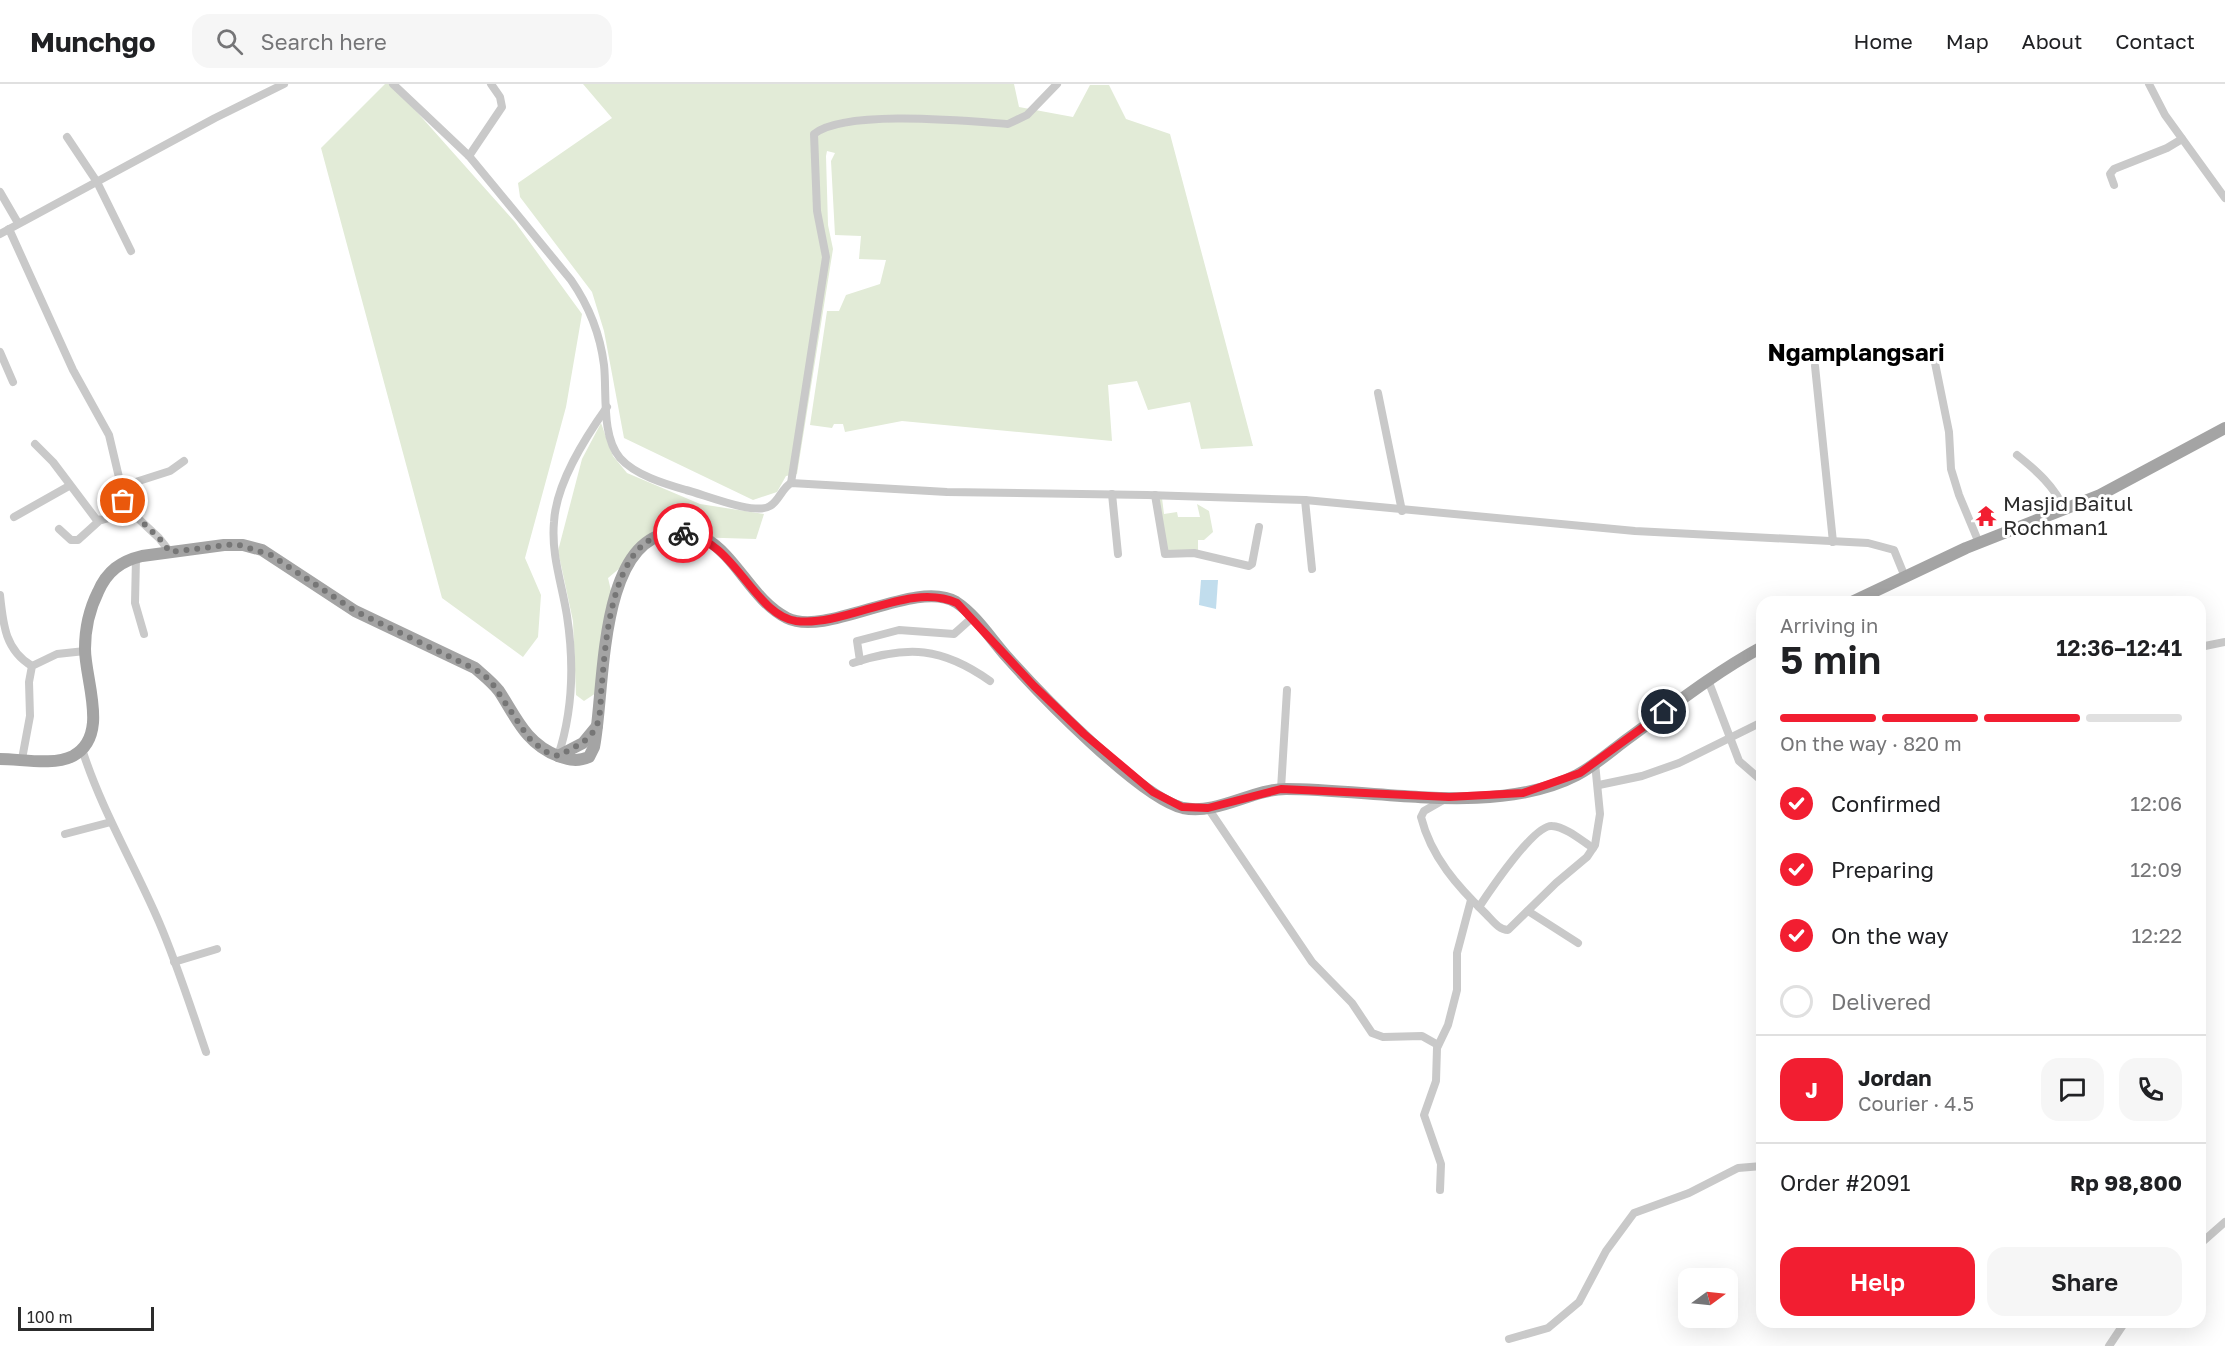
<!DOCTYPE html>
<meta charset="utf-8">
<style>
body{margin:0;font-family:"Golos Text",sans-serif;background:#f6f6f6;color:#202124;height:100vh;display:flex;flex-direction:column;font-size:22px;white-space:nowrap}
*{box-sizing:border-box;margin:0}
p{font-size:20px;color:#757577}
.icon{flex:none;width:33px;height:33px;fill:none;stroke:currentColor;stroke-width:2;stroke-linecap:round;stroke-linejoin:round}
.map{position:relative;flex:1;overflow:hidden}
.sheet{position:absolute;left:1756px;top:512px;width:450px;height:732px;display:flex;flex-direction:column;background:#fff;border-radius:18px;box-shadow:0 6px 24px #0002}
.sheet>*{flex:none}
.needle{width:39px;rotate:75deg}
.buttons{position:absolute;left:1678px;top:1184px;display:grid;gap:12px}
.buttons a{display:grid;place-items:center;width:60px;height:60px;border-radius:12px;background:#fff;box-shadow:0 6px 24px #0002;font-size:30px}
.scale{position:absolute;left:18px;bottom:15px;width:136px;box-sizing:border-box;padding-left:6px;border:3px solid #2c2c2c;border-top:0;font-size:16px;line-height:21px;white-space:nowrap;color:#2c2c2c;-webkit-text-stroke:4px #fff;paint-order:stroke}
.pin{position:absolute;display:grid;place-items:center;width:51px;height:51px;color:#fff;margin:-26px;border:3px solid #fff;border-radius:50%;box-shadow:0 2px 6px #0007}
.courier{position:absolute;display:grid;place-items:center;width:60px;height:60px;margin:-30px;border:4px solid #f21e31;border-radius:50%;background:#fff;color:#222;box-shadow:0 2px 8px #0007}
.summary em{font-style:normal;font-weight:600}
.summary div{display:flex;flex-direction:column-reverse}
.summary{display:flex;align-items:center;justify-content:space-between;height:102px;padding:0 24px}
h1{font-size:39px;font-weight:600;line-height:45px}
.bar{display:grid;grid-template-columns:repeat(4,1fr);gap:9px 6px;align-content:center;height:72px;padding:0 24px}
.bar i{height:8px;border-radius:4px;background:#e0e0e0}
.bar .active{background:#f21e31}
.bar p{grid-column:span 4}
.line{display:flex;align-items:center;gap:15px;padding:0 24px;border-top:2px solid #e0e0e0}
.line div{flex:1}
.round{display:grid;place-items:center;flex:none;width:63px;height:63px;border-radius:18px;background:#f6f6f6}
ol{padding:0 24px;list-style:none}
li{display:flex;align-items:center;gap:18px;height:66px}
li p{margin-inline-start:auto}
li .icon{padding:6px;border-radius:50%;background:#f21e31;color:#fff;stroke-width:4}
li:last-child{color:#757577}
li i{width:33px;height:33px;border:3px solid #e0e0e0;border-radius:50%}
.action{display:flex;gap:12px;margin-top:auto;padding:12px 24px}
.action a{flex:1;height:69px;border-radius:18px;background:#f21e31;color:#fff;font-size:24px;font-weight:600;line-height:69px;text-align:center}
.action a+a{background:#f6f6f6;color:#202124}
header{display:flex;align-items:center;gap:36px;box-sizing:border-box;height:84px;padding:0 30px;background:#fff;border-bottom:2px solid #e0e0e0}
header strong{font-size:28px}
nav{display:flex;gap:33px;margin-inline-start:auto;font-size:21px}
.search{width:420px;height:54px;background:#f6f6f6;display:flex;align-items:center;gap:15px;box-sizing:border-box;padding:0 21px;border-radius:18px;color:#757577;font-size:22px}
.map>svg:first-child{display:block}
</style>
<header>
<strong>Munchgo</strong>
<div class="search"><svg class="icon" aria-label="search" viewBox="0 0 24 24"><circle cx="10" cy="10" r="6"/><path d="M15 15l6 6"/></svg>Search here</div>
<nav><a>Home</a><a>Map</a><a>About</a><a>Contact</a></nav>
</header>
<div class="map">
<svg width="2225" height="1262" viewBox="0 0 2225 1262">
<rect width="100%" height="100%" fill="#fff"/>
<!-- green -->
<g fill="#e2ebd7">
<path d="M385,0h7l123,138 67,92 -16,93 -41,151 16,37 -3,42 -15,20 -81,-59 -121,-450z"/>
<path d="M583,0h431l5,23 54,10 17,-32h19l17,34 44,15 83,312 -52,3 -11,-47 -42,8 -11,-29 -29,4 4,56 -210,-20 -57,11 -2,-8h-9l-2,4 -22,-3 17,-114h12l7,-16 34,-11 6,-24 -27,-1 2,-23 -26,-1 -4,-74 4,-8 -8,-2 -1,5 2,69 5,24 -36,225 -11,2 -9,16 -24,8 -129,-62 -20,-107 -12,-39 -72,-95 -2,-14 94,-65z"/>
<path d="M601,339l12,33 14,17 73,31 64,10 -8,25 -98,-3 -50,42 6,25 -18,90 -12,8 -8,-6 -3,-74 -15,-70 24,-92z"/>
<path d="M1157,413l5,1 2,16 13,-2 1,5h22l-3,-13 12,7 4,21 -9,8h-6v12h-31z"/>
</g>
<!-- water -->
<path fill="#c1dded" d="M1201,496h17l-2,29 -17,-4z"/>
<g fill="none" stroke-linecap="round" stroke-linejoin="round">
<!-- street -->
<g stroke="#c9c9c9" stroke-width="8">
<path d="M393,0l76,72 102,124c18,26 29,53 33,85 3,27 -3,71 16,93 15,17 45,26 66,32 17,4 69,26 84,16 9,-5 12,-18 21,-23l156,9 200,3 158,5 330,31 233,12 26,7 11,27"/>
<path d="M2149,0l16,31 60,83"/>
<path d="M67,53l30,45 34,69"/>
<path d="M469,72l33,-49 -2,-10 -9,-13"/>
<path d="M2114,101l-4,-11 4,-5 53,-21 15,-9"/>
<path d="M0,108l18,31"/>
<path d="M9,145l64,141 36,65 17,72 33,31 11,14"/>
<path d="M0,150l215,-116 69,-34"/>
<path d="M0,268l13,30"/>
<path d="M1933,269l16,79 2,37 8,26 20,48"/>
<path d="M1815,282l18,176"/>
<path d="M1378,309l24,118"/>
<path d="M35,360l18,18 43,57 6,1 28,-8"/>
<path d="M2017,371c20,16 37,31 48,55"/>
<path d="M791,399l35,-226 -9,-46 -3,-77c31,-25 153,-13 194,-10l19,-9 30,-31"/>
<path d="M120,403l50,-16 14,-10"/>
<path d="M1112,410l6,60"/>
<path d="M1155,411l10,59 29,-1 55,13 3,-2 7,-37"/>
<path d="M1305,416l7,69"/>
<path d="M14,433l55,-31"/>
<path d="M59,445l12,11h7l21,-19"/>
<path d="M136,474l-1,45 9,31"/>
<path d="M0,511c3,29 5,55 32,71"/>
<path d="M2200,563l25,-5"/>
<path d="M860,577l-3,-20 42,-11 55,4 19,-17"/>
<path d="M853,579c55,-18 89,-16 137,18"/>
<path d="M1708,596l31,81 23,20"/>
<path d="M82,665c19,60 52,115 77,173 18,42 32,86 47,130"/>
<path d="M558,672c15,-45 16,-94 9,-140 -5,-32 -16,-61 -13,-94 2,-39 31,-84 53,-115"/>
<path d="M22,675l8,-43 -1,-34 3,-16 25,-12 28,-3"/>
<path d="M1599,701l43,-9 37,-13 83,-41"/>
<path d="M1281,705l6,-99"/>
<path d="M1445,715l-21,12 -3,6c10,40 37,70 65,97 7,7 13,16 22,16l48,-47 31,-26 8,-12 5,-31 -5,-51"/>
<path d="M1208,724l104,154 40,41 20,30 11,4 39,-1 16,9"/>
<path d="M65,750l46,-12"/>
<path d="M1479,823c10,-15 55,-83 73,-81 14,1 30,15 41,22"/>
<path d="M1528,827l50,32"/>
<path d="M174,878l43,-13"/>
<path d="M1440,1106l1,-26 -17,-49 12,-34 1,-33 11,-23 9,-35v-37l14,-53"/>
<path d="M2200,1160l25,-22"/>
<path d="M1509,1255l39,-11 31,-26 27,-51 28,-38 55,-20 49,-25 24,-2"/>
<path d="M2109,1262l16,-24"/>
</g>
<!-- primary -->
<g stroke="#a4a4a4" stroke-width="12">
<path d="M1852,518l114,-54 134,-53 125,-67"/>
<path d="M558,672l25,-13 14,-17"/>
<path d="M0,675c22,0 53,7 73,-3 37,-20 12,-75 12,-107 0,-20 4,-39 13,-57 9,-21 23,-31 44,-36l82,-11h19l19,5 93,61 120,57c9,8 17,14 24,23 17,26 27,53 59,65 12,4 19,6 31,1l5,-10c11,-53 3,-205 76,-214 11,-1 26,1 36,6 31,18 47,62 81,79 40,20 129,-40 169,-16 20,13 35,37 51,55 32,36 133,141 176,151 35,7 69,-19 103,-19 88,0 211,28 291,-14 17,-9 33,-23 49,-35 44,-32 88,-67 136,-93"/>
</g>
</g>
<g fill="none" stroke-linecap="round" stroke-linejoin="round">
<!-- done -->
<path stroke="#767676" stroke-width="6" stroke-dasharray="0 10.8" d="M123,417l3,6 33,31 11,14 66,-8 35,11 84,56 120,58 15,11 38,57 16,14 14,5c14,-8 29,-13 37,-27 7,-12 5,-32 7,-46 4,-47 11,-158 81,-150"/>
<!-- route -->
<path stroke="#f21e31" stroke-width="8" d="M683,449c52,7 71,82 113,88 52,6 113,-40 161,-18l77,83 50,48 69,58 29,15 26,1 73,-19 168,8 74,-4 57,-20 84,-61"/>
</g>
<!-- icons -->
<defs>
<symbol id="temple-bare" viewBox="-9 -9 18 18"><path d="M0-6L5-2H3V0L6.5 2.5H4V6H1.5V3h-3V6H-4V2.5H-6.5L-3 0V-2H-5Z" fill="#f21e31" stroke="#fff" stroke-width="2.5" paint-order="stroke"/></symbol>
</defs>
<g fill-rule="evenodd">
<use href="#temple-bare" x="1971" y="417" width="30" height="30"/>
</g>
<g text-anchor="middle" stroke-width="6" stroke-linejoin="round" paint-order="stroke">
<!-- poi labels -->
<g font-size="21" fill="#2c2c2c" stroke="#fff" text-anchor="start">
<text x="2003" y="427">Masjid Baitul<tspan x="2003" dy="24">Rochman1</tspan></text>
</g>
<!-- quarter labels -->
<g font-size="24" font-weight="bold" fill="#000" stroke="#fff">
<text x="1856" y="277">Ngamplangsari</text>
</g>
</g>
</svg>
<div class="buttons">
<a><svg class="needle" viewBox="-14 -14 28 28"><path d="M0-13l5 13h-10z" fill="#e53935"/><path d="M0 13l5-13h-10z" fill="#757577"/></svg></a>
</div>
<div class="scale">100 m</div>
<div class="pin" style="left:123px;top:417px;background:#ea580c"><svg class="icon" aria-label="bag" viewBox="0 0 24 24"><path d="M5 8h14l-1 12H6zM9 8a3 3 0 0 1 6 0"/></svg></div>
<div class="pin" style="left:1664px;top:628px;background:#1f2937"><svg class="icon" aria-label="home" viewBox="0 0 24 24"><path d="M3 11l9-7 9 7M6 9v11h12V9"/></svg></div>
<div class="courier" style="left:683px;top:449px"><svg class="icon" aria-label="bike" viewBox="0 0 24 24"><circle cx="6" cy="16" r="4"/><circle cx="18" cy="16" r="4"/><path d="M6 16l4-8h5l3 8M10 8l3 8H6M13 5h3"/></svg></div>
<section class="sheet">
<div class="summary"><div><h1>5 min</h1><p>Arriving in</p></div><em>12:36–12:41</em></div>
<div class="bar"><i class="active"></i><i class="active"></i><i class="active"></i><i></i><p>On the way · 820 m</p></div>
<ol>
<li><svg class="icon" aria-label="check" viewBox="0 0 24 24"><path d="M5 12l5 5 9-10"/></svg>Confirmed<p>12:06</p></li>
<li><svg class="icon" aria-label="check" viewBox="0 0 24 24"><path d="M5 12l5 5 9-10"/></svg>Preparing<p>12:09</p></li>
<li><svg class="icon" aria-label="check" viewBox="0 0 24 24"><path d="M5 12l5 5 9-10"/></svg>On the way<p>12:22</p></li>
<li><i></i>Delivered</li>
</ol>
<div class="line" style="height:108px"><b class="round" style="background:#f21e31;color:#fff">J</b><div><b>Jordan</b><p>Courier · 4.5</p></div><a class="round"><svg class="icon" aria-label="chat" viewBox="0 0 24 24"><path d="M4 5h16v11H9l-5 4z"/></svg></a><a class="round"><svg class="icon" aria-label="phone" viewBox="0 0 24 24"><path d="M5 4h4l2 5-3 2q2 4 5 5l2-3 5 2v4C11 20 4 13 5 4z"/></svg></a></div>
<div class="line" style="height:78px"><div>Order #2091</div><b>Rp 98,800</b></div>
<div class="action"><a>Help</a><a>Share</a></div>
</section>
</div>
